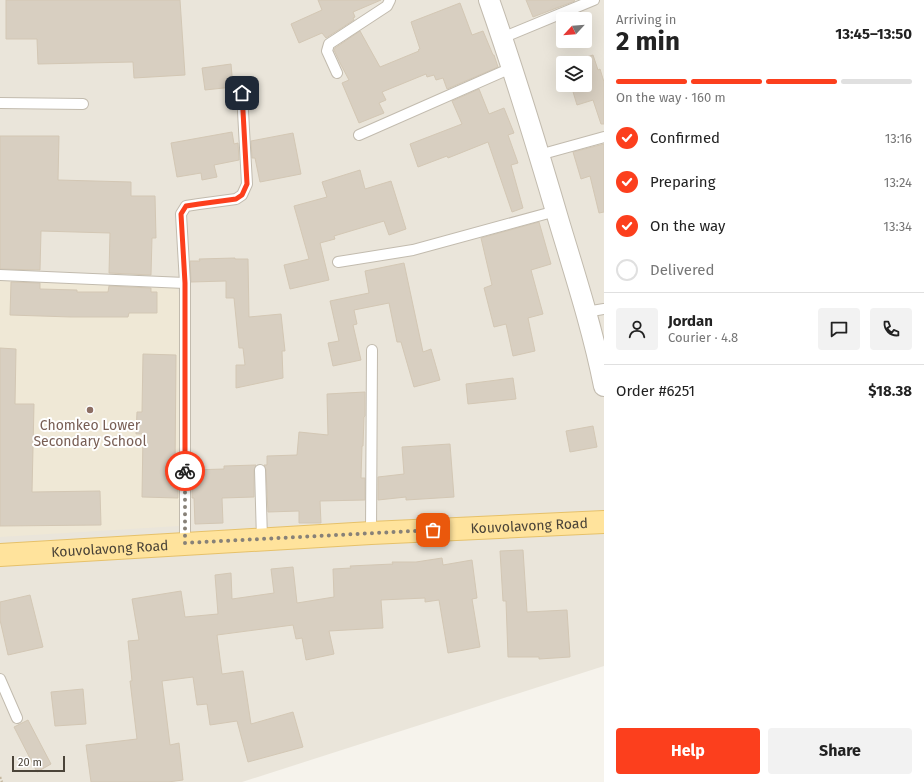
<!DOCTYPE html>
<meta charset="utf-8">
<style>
body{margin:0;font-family:"Fira Sans",sans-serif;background:#f2f2f2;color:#222;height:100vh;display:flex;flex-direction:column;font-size:15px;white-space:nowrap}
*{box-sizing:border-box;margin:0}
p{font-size:13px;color:#767676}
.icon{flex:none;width:22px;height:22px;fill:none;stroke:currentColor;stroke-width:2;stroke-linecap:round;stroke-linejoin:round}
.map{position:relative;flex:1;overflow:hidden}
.panel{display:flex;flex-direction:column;background:#fff;width:320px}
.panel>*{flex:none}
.needle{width:26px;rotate:244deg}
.fabs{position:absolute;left:556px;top:12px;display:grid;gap:8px}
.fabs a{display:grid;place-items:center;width:36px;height:36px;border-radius:4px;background:#fff;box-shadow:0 4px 16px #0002;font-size:20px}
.scale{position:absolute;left:12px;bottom:10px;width:53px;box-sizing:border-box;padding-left:4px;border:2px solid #4b4439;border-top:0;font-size:11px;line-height:14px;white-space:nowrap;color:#4b4439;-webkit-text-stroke:3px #fff;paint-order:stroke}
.pin{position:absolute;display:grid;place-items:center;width:34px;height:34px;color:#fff;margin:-17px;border-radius:8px;box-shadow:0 2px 6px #0006}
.courier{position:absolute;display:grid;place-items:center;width:40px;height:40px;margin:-20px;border:3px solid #fc3f1d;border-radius:50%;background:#fff;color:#222;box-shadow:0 1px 5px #0007}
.overview em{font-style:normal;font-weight:700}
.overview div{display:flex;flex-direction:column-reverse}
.overview{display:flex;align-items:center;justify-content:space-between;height:68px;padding:0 12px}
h1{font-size:26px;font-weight:700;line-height:30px}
.bar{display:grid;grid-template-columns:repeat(4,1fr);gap:6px 4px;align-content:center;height:48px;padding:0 12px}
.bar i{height:5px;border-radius:3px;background:#e0e0e0}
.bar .selected{background:#fc3f1d}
.bar p{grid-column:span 4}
.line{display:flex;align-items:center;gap:10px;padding:0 12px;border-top:1px solid #e0e0e0}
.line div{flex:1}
.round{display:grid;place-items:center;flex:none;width:42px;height:42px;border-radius:4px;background:#f2f2f2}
ol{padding:0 12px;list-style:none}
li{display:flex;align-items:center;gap:12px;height:44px}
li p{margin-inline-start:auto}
li .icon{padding:4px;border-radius:50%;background:#fc3f1d;color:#fff;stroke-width:4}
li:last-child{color:#767676}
li i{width:22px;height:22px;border:2px solid #e0e0e0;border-radius:50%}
.cta{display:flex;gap:8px;margin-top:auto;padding:8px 12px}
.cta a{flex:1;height:46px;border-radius:4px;background:#fc3f1d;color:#fff;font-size:16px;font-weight:700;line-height:46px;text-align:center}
.cta a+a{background:#f2f2f2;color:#222}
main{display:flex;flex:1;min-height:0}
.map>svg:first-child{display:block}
</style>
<main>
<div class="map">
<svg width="604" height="782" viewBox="0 0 604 782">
<rect width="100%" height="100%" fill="#f6f3ec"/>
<!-- residential -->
<path fill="#eae5da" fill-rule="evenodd" d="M0,0h604v666l-362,116h-242zM563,19h22v22h-22zM563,63h22v22h-22z"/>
<!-- education -->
<path fill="#efe8d6" d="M0,280l175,7 3,3 1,4v232l-179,11z"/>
<!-- building -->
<g fill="#d8cfc1" stroke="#d3c7b4">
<path d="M6,0h174l5,75 -51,3 -1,-16 -95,2 -1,-25h-31z"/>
<path d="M318,0h63l-28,12 2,5 -2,1 1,2 -28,18 -4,-5 -23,10 -8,-19 31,-14z"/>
<path d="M526,0h48l1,1 -42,16z"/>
<path d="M460,3l12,32 11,-4 10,24h1l4,12 -51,22 -4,-11 -7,2 -2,-5 -7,2 -1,-3 -44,18 4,8 -7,3 5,10 -25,10 -17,-40 7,-3 -9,-17 -6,-13 1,-2 25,-17 20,36 39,-16 -1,-1 2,-1 -9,-27z"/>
<path d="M593,55l5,15 2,-1 4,13v42h-3l-8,-24 -16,5 -6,-20h17l-3,-11v-11h-4l-1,-4z"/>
<path d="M231,64l2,23 -28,3 -3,-22z"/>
<path d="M479,89l10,25 15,-6 10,25 -6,2 10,28 -7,2 12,43 -11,4 -24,-70 -40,16 -1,-2 -29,11 -8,-23 52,-20 -10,-23z"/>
<path d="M232,132l2,12 4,-1 1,17 -25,5 3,12 -15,3 -1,-7 -24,4 -6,-34z"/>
<path d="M293,133l8,41 -41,8 -5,-24h-3l-1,-17z"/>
<path d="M0,136h59l-1,44 73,2v14h24l1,42h-4l-1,37 -42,-2 1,-40 -69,-2 -1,39 -40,-1z"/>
<path d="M604,144v68l-5,1 -9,-37 -9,3 -8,-27z"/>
<path d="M360,170l5,19 26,-8 15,48 -17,6 -5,-14 -50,15 1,3 -15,4 9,37 -39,9 -6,-24 25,-6 -15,-53 33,-9 -5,-15z"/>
<path d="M539,222l12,42 -20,6 12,44 -15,4 7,33 -22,5 -7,-32 -12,3 -10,-39 8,-3 -11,-47z"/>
<path d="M235,258v1h13l1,58 32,-3 4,37h-3l1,27 -47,10v-23h9l-2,-17h-4l-5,-50h-8v-17l-35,1 -1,-21h10l-1,-2z"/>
<path d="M404,263l19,89 8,-3 9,31 -26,7 -13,-45h-4l-8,-39 -35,7 3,14 -4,1 8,35 -28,6 -5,-23 11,-2 -9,-40 39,-8 -4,-22z"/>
<path d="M11,282l29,1v6l37,1v2h31l1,-6 42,2v4h6v21h-28l-1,4h-57l-61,-2z"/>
<path d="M0,348l16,1 -1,55h19l-2,88 68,-1 1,34 -101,1z"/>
<path d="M143,354l33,1 -1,116h3v27l-36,-1 1,-63h-7l1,-22h5z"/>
<path d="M513,378l3,21 -48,5 -2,-20z"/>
<path d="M365,392v24l-1,1 -1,29h-1l-1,32h4v22l-45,1 1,22h-22v-12l-31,1 -2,-42 -2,-5h3v-9l30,-1 2,-23 29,3 -1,-41z"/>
<path d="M593,426l4,21 -27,5 -4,-21z"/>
<path d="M450,444l4,53 -48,3v-3l-28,3v-23l26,-3 -2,-27z"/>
<path d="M256,465l-2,5v27l-32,1 1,25 -28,1 -1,-26h-2v-28l32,-1v-3z"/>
<path d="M523,550l4,62 40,-2 3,47 -31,2v-2h-31l-2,-56h-3l-3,-50z"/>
<path d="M442,558l1,7 29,-5 5,38 -5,1 8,48 -32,6 -9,-53 -14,2v-4l-44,2 2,28 -54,3 5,23 -28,6 -4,-22 -6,1 -3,-14 -76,10 5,39 21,-3 8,53 42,-12 10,35 -55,15 -11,-41 -27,4 -3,-21 -10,1 -4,-28 -31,4 8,64 9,-2 4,37 -15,2h-77l-5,-37 51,-6 -7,-58h2l-4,-40 11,-1 -7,-41 49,-8 4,26 33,-3 -3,-39 16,-2 1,26 42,-6 -3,-24 22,-2 4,36 37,-6 -1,-28 18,-1 -1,-2 43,-2 -1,-2h24z"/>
<path d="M30,595l13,52 -35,8 -8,-35v-18z"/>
<path d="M83,689l3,35 -31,2 -4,-34z"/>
<path d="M28,720l23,44 -14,8 -23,-45z"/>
</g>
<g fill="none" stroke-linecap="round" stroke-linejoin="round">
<defs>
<g id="lane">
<path d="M502,38l92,-38"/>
<path d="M337,73l-10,-22 2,-7 58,-38 3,-6"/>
<path d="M0,103l83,1"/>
<path d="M359,135l152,-67"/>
<path d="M539,155l65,-18"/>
<path d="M338,262l75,-12 143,-39"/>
<path d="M0,275l185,8"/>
<path d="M586,312l18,-3"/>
<path d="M260,470l2,69"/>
<path d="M371,533l1,-183"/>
<path d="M185,543v-260l-4,-69 5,-8 13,-2 37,-5 6,-4 5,-11 -5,-91"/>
<path d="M0,679l17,39"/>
</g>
<path id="street" d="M489,0c26,74 49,150 71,225 16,53 33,106 44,161"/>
<g id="primary">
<path id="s1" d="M0,555l371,-22 233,-11"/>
</g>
</defs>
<!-- lane casing -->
<use href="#lane" stroke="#c2bbae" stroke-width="12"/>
<!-- street casing -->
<use href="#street" stroke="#c2bbae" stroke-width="22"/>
<!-- primary casing -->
<use href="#primary" stroke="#e6c16a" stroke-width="24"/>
<!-- path -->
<path stroke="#c4b79f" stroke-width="2.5" stroke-dasharray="2 2" stroke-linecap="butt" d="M0,777l2,5"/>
<!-- lane -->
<use href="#lane" stroke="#fff" stroke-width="10"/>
<!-- street -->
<use href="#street" stroke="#fff" stroke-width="20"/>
<!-- primary -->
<use href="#primary" stroke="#ffe39c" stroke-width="22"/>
</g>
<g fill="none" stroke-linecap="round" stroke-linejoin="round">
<!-- done -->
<path stroke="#878178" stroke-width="4" stroke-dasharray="0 7.2" d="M185,471v72l248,-13"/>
<!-- route -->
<path stroke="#fc3f1d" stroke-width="5" d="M185,471v-188l-4,-69 5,-8 13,-2 37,-5 6,-4 5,-11 -5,-91"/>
</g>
<!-- markers -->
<circle fill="#8d6e63" stroke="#fff" stroke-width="1.5" cx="90" cy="410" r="4"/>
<g text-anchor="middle" stroke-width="4" stroke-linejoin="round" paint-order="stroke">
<!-- education labels -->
<g font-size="14" fill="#785e54" stroke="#fff">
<text x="90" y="430">Chomkeo Lower<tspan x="90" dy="16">Secondary School</tspan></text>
</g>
<!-- street labels -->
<g font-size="14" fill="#4b4439" stroke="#fff">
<text dy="5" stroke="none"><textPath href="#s1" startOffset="530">Kouvolavong Road</textPath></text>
<text dy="5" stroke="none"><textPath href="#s1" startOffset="110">Kouvolavong Road</textPath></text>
</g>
</g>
</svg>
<div class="fabs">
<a><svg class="needle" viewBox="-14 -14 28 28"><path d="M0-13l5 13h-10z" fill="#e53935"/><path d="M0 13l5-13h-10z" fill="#767676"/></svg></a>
<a><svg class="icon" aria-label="layers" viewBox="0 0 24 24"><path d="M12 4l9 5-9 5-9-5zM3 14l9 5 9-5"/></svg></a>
</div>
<div class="scale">20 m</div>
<div class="pin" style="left:433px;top:530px;background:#ea580c"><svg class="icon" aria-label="bag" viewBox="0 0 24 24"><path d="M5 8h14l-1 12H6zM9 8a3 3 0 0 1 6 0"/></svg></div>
<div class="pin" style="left:242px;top:93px;background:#1f2937"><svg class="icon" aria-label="home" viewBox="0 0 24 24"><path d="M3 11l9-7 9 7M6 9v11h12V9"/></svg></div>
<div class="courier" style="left:185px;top:471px"><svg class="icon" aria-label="bike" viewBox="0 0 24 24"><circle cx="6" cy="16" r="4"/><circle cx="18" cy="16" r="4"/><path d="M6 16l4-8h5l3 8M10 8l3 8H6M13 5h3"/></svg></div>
</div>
<section class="panel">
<div class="overview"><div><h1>2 min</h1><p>Arriving in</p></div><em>13:45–13:50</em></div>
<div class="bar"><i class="selected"></i><i class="selected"></i><i class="selected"></i><i></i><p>On the way · 160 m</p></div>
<ol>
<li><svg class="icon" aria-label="check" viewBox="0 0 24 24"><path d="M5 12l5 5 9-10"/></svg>Confirmed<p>13:16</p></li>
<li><svg class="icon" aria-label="check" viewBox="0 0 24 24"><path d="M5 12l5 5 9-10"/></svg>Preparing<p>13:24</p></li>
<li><svg class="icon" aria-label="check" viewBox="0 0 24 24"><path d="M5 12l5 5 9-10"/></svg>On the way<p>13:34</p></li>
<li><i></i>Delivered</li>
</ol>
<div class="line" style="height:72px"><a class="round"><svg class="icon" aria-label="person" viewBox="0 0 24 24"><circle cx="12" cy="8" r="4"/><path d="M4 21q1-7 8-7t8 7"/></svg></a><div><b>Jordan</b><p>Courier · 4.8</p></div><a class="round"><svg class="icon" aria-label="chat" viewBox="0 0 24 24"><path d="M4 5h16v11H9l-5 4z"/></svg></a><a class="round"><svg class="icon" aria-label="phone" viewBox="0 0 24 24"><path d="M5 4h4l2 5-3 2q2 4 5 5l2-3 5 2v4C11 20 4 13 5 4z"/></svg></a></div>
<div class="line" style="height:52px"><div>Order #6251</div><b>$18.38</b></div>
<div class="cta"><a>Help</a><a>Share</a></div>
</section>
</main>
